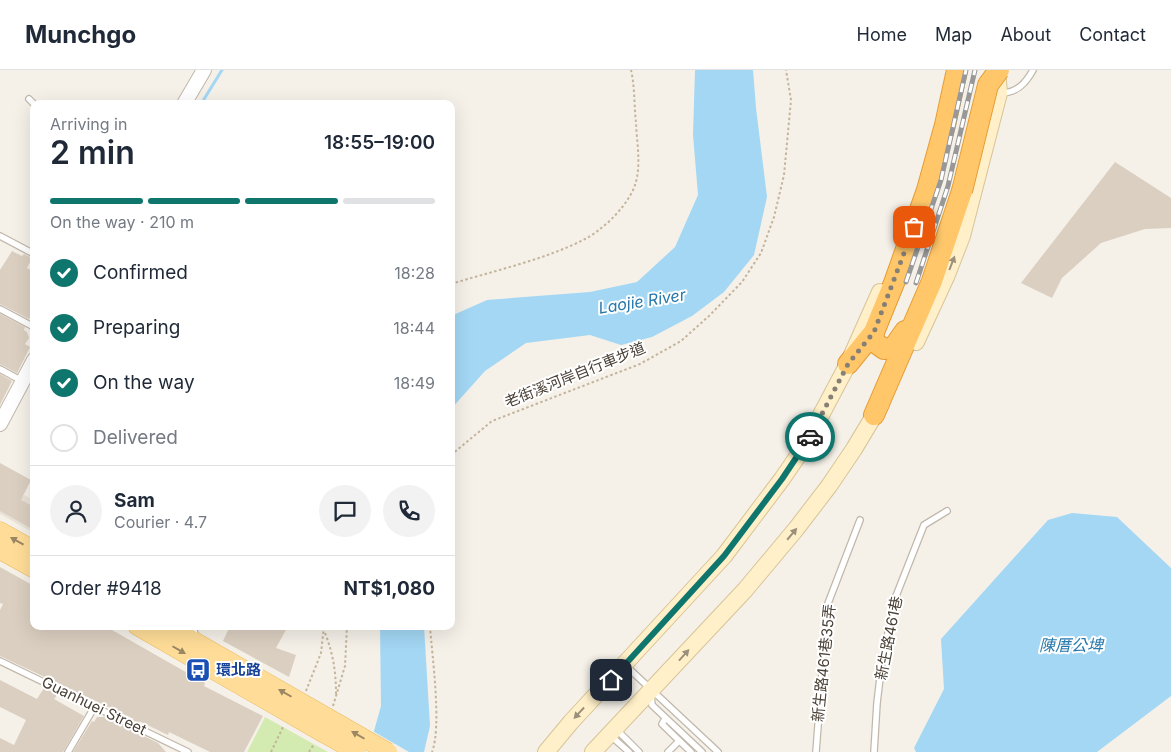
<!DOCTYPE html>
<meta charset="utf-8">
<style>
body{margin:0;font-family:Inter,"Noto Sans TC",sans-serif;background:#f2f2f3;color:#1f2937;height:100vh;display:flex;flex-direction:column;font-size:19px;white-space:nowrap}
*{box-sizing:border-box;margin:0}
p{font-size:16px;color:#747a83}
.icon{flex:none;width:28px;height:28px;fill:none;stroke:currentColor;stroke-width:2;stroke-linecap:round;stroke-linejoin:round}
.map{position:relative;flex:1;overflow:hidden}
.panel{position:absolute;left:30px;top:30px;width:425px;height:530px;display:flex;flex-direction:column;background:#fff;border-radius:10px;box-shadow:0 5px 20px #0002}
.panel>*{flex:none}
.pin{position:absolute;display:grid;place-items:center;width:42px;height:42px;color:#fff;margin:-21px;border-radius:10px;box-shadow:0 2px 8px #0006}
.courier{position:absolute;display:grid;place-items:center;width:50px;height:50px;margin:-25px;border:4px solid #0f766e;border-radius:50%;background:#fff;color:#222;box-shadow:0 1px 6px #0007}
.overview em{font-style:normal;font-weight:600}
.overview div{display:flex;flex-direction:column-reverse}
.overview{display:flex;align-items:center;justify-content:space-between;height:85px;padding:0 20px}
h1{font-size:32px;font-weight:600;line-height:38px}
.bar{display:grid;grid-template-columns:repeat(4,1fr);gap:8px 5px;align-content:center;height:60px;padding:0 20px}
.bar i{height:6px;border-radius:4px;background:#e0e1e3}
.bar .current{background:#0f766e}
.bar p{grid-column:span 4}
.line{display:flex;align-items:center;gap:12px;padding:0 20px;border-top:1px solid #e0e1e3}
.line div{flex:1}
.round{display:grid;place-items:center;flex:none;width:52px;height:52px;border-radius:26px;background:#f2f2f3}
ol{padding:0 20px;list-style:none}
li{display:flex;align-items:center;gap:15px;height:55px}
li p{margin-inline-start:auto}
li .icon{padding:5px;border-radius:50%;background:#0f766e;color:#fff;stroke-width:4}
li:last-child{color:#747a83}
li i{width:28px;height:28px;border:2px solid #e0e1e3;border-radius:50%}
header{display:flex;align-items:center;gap:30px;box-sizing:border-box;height:70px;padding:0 25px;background:#fff;border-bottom:1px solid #e0e1e3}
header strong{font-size:24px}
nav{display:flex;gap:28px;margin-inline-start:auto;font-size:18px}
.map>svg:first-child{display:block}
</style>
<header>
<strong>Munchgo</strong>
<nav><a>Home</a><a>Map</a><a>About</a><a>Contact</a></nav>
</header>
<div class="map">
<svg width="1171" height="682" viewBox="0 0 1171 682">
<rect width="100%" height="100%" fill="#f5f1e9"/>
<!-- residential -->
<path fill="#e9e3d7" d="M0,417l21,12 3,-4 10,5v29l-2,3 -32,-18z"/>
<!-- green -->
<path fill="#d3ebb0" d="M265,647l63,35h-81z"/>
<!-- water -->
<g fill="#a3d7f4">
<path d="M695,0h58l3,38 11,89 -13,58 -30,37 -32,24 -40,21 -31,8 -31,-10 -64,8 -41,28 -34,38v-93l36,-16 103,-8 47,-10 38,-35 23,-52 -5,-60z"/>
<path d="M1072,443l45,4 54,51v128l-74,56h-181l-2,-4 30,-59 -3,-50 107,-119z"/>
<path d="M380,556h44l6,100 -6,26h-61l11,-21 7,-25z"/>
</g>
<!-- pier -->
<path fill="#f5f1e9" d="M371,660l38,22h-48z"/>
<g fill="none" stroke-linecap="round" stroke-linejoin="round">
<!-- stream -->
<path stroke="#a3d7f4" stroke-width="3" d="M201,34l21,-34"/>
</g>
<!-- building -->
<g fill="#dbcfc1">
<path d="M1115,92l56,36v30l-26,1 -44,14 -39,35 -10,20 -31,-15z"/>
<path d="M12,181l10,5 2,-2 8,4 -5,10 7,4v38l-5,9 -29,-15v-34z"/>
<path d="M0,244l25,13 -1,3 3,2 2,6 -4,6 5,3 -13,26 -17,-9z"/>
<path d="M0,304l12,7 -12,24z"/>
<path d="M0,393l31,17 -10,20 13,7v23l-34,-19z"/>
<path d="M0,497l34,19v40h71l100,57 -1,3 59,30 -19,36h-34l-41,-20 -1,3 -29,-14 2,3 -11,-5h4l-134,-63v-46l3,-6 -3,-1z"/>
<path d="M230,556h58l-12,22 20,7 -7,22 -66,-36z"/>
<path d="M0,610l37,19 7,-11 14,6 -4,5 30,17 -21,36h-63v-14l14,7 12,-25 -26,-13z"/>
<path d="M97,647h8l53,26 8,9h-93l19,-31 2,1z"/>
</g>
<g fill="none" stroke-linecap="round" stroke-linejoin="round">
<defs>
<g id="service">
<path d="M1001,23c16,0 25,-10 32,-23"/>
<path d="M29,29l5,5"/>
<path d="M0,166l34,18"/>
<path d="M0,239l34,18"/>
<path d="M0,299l22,12"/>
<path d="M193,556l3,12"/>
<path d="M0,591l188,91"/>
<path d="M625,595l93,87"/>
<path d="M651,625l1,10 50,47"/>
<path d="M665,649l-3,5 29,28"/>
<path d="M617,660l22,22"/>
<path d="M611,666l18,16"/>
<path d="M68,682l27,-46"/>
<path d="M668,682l11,-11"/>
<path d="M816,682l11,-146 33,-86"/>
<path d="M874,682l3,-49 5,-42 14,-65 28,-71 23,-14"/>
</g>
<g id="tertiary">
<path d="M184,34l20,-34"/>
<path d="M0,354l34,-64"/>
</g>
<g id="secondary">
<path d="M916,272l30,-65 16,-41 37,-143 -2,-23"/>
<path d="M546,682l25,-30 153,-166 58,-77 22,-32 44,-83 32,-72"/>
<path d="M593,682l152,-162 51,-61 33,-43 25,-37 27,-45"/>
</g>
<g id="primary">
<path d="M0,461l34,19"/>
<path d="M0,480l34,19"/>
<path d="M137,556l184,106"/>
<path d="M168,556l159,91"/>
</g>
<g id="motorway">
<path d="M874,262l-1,9 11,8 9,-1 12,-17"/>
<path d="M848,294l26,-32 20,-49 33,-93 18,-65 12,-55"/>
<path d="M874,345l58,-134 30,-90"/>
</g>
</defs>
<!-- service casing -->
<use href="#service" stroke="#c1b8ab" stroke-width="8"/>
<!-- tertiary casing -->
<use href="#tertiary" stroke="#c1b8ab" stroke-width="16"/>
<!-- secondary casing -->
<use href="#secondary" stroke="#d7c497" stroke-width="18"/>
<!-- primary casing -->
<use href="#primary" stroke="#eabb62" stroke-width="19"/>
<!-- motorway casing -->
<use href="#motorway" stroke="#e69c33" stroke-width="22"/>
<!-- path -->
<g stroke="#c4b49b" stroke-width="2" stroke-dasharray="2.5 2.5" stroke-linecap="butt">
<path d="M451,214c42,-13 96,-25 134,-45 17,-9 36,-27 46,-45 12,-21 6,-48 5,-71 -2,-17 -1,-36 -5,-53"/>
<path d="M451,385l41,-34 148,-57 41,-23 28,-25 33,-34 19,-29 13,-36 10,-42 7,-75 -5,-30"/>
<path d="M430,556c2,30 12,100 2,126"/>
<path d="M325,563c8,20 11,39 11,61"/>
<path d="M306,621l15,-38 3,-27"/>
<path d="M333,636l12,-40 2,-40"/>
<path d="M271,682l13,-27"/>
<path d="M309,682l5,-8"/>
</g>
<!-- service -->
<use href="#service" stroke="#fff" stroke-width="5.5"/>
<!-- tertiary -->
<use href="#tertiary" stroke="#fff" stroke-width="14"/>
<!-- secondary -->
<use href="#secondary" stroke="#fff0c9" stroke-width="16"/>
<!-- primary -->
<use href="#primary" stroke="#ffdd98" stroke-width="18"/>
<!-- motorway -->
<use href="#motorway" stroke="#ffc76a" stroke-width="20"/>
<defs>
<g id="rail">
<path d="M906,212l35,-102 25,-110"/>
<path d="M916,213l32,-97 27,-116"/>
</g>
</defs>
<!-- rail casing -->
<use href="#rail" stroke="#989898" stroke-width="5"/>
<!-- rail -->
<use href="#rail" stroke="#fff" stroke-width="3" stroke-dasharray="9" stroke-linecap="butt"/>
<defs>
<g id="primary-bridge">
<path d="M327,647l61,35"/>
<path d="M321,662l36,20"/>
</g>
<path id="motorway-bridge" d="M962,121l26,-106 11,-15"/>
</defs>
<!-- primary-bridge casing -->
<use href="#primary-bridge" stroke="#eabb62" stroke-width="19" stroke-linecap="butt"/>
<!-- motorway-bridge casing -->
<use href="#motorway-bridge" stroke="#e69c33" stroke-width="22" stroke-linecap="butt"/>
<!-- primary-bridge -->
<use href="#primary-bridge" stroke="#ffdd98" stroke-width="18"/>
<!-- motorway-bridge -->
<use href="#motorway-bridge" stroke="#ffc76a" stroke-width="20"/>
</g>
<!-- one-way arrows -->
<defs><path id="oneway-solid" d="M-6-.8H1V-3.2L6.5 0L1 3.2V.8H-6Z" transform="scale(1.25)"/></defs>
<g fill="#9b9079">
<use href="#oneway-solid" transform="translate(952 193) rotate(-69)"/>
<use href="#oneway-solid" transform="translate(792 464) rotate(-50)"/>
<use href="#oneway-solid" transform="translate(684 585) rotate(-48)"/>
<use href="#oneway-solid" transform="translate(579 643) rotate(133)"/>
</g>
<g fill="#9b8763">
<use href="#oneway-solid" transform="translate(17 471) rotate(-151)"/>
<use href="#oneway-solid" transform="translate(179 580) rotate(30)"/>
<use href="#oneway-solid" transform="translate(285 623) rotate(-150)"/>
<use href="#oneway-solid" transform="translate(358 665) rotate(-150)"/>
</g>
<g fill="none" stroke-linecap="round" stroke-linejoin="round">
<!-- done -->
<path stroke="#867f75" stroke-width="5" stroke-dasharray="0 9" d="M810,367l38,-73 26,-32 40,-105"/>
<!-- route -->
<path stroke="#0f766e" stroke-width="6" d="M611,610l113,-124 58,-77 28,-42"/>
</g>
<!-- icons -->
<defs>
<symbol id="bus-square" viewBox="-11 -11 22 22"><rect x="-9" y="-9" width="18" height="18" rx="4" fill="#1a4fb4" stroke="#fff"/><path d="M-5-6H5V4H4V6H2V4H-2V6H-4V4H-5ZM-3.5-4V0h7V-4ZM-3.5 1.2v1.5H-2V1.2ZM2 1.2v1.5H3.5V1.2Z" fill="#fff"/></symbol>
</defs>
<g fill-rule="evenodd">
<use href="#bus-square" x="184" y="586" width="28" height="28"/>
</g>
<g text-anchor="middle" stroke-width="4" stroke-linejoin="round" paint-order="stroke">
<!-- street labels -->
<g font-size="15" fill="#4a4137" stroke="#fff">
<text transform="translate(575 305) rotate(-22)" y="5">老街溪河岸自行車步道</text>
<text transform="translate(889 568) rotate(-79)" y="5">新生路461巷</text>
<text transform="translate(824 593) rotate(-84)" y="5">新生路461巷35弄</text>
<text transform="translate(94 636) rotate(26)" y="5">Guanhuei Street</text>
</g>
<!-- transit labels -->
<g font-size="15" font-weight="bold" fill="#164399" stroke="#fff" text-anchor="start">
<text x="216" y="605">環北路</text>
</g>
<!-- water labels -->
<g font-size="16" font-style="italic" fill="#2778ab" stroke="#fff">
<text transform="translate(642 231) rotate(-9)" y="6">Laojie River</text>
<text x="1071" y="581">陳厝公埤</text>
</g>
</g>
</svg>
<div class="pin" style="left:914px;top:157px;background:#ea580c"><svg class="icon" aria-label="bag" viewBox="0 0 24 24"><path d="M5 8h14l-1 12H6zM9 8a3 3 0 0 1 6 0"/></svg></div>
<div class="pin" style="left:611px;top:610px;background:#1f2937"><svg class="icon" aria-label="home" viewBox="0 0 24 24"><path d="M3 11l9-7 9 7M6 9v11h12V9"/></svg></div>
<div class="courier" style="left:810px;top:367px"><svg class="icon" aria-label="car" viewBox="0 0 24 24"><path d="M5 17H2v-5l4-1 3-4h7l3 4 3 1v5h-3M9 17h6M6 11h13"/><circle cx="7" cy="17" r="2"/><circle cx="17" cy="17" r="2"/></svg></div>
<section class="panel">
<div class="overview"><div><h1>2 min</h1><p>Arriving in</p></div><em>18:55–19:00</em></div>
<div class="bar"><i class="current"></i><i class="current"></i><i class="current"></i><i></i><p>On the way · 210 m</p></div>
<ol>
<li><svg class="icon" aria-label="check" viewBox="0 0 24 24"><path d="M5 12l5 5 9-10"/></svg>Confirmed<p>18:28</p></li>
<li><svg class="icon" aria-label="check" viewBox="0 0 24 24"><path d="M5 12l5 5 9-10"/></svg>Preparing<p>18:44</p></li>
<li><svg class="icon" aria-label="check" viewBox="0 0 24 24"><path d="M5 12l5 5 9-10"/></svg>On the way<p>18:49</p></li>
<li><i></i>Delivered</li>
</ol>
<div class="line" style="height:90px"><a class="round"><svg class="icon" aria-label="person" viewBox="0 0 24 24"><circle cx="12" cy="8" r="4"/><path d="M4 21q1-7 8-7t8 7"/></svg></a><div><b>Sam</b><p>Courier · 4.7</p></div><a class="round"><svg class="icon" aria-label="chat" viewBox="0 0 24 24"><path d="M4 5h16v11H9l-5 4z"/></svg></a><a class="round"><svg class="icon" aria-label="phone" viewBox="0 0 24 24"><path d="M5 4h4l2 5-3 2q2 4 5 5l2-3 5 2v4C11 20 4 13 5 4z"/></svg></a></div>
<div class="line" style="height:65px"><div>Order #9418</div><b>NT$1,080</b></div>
</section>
</div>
